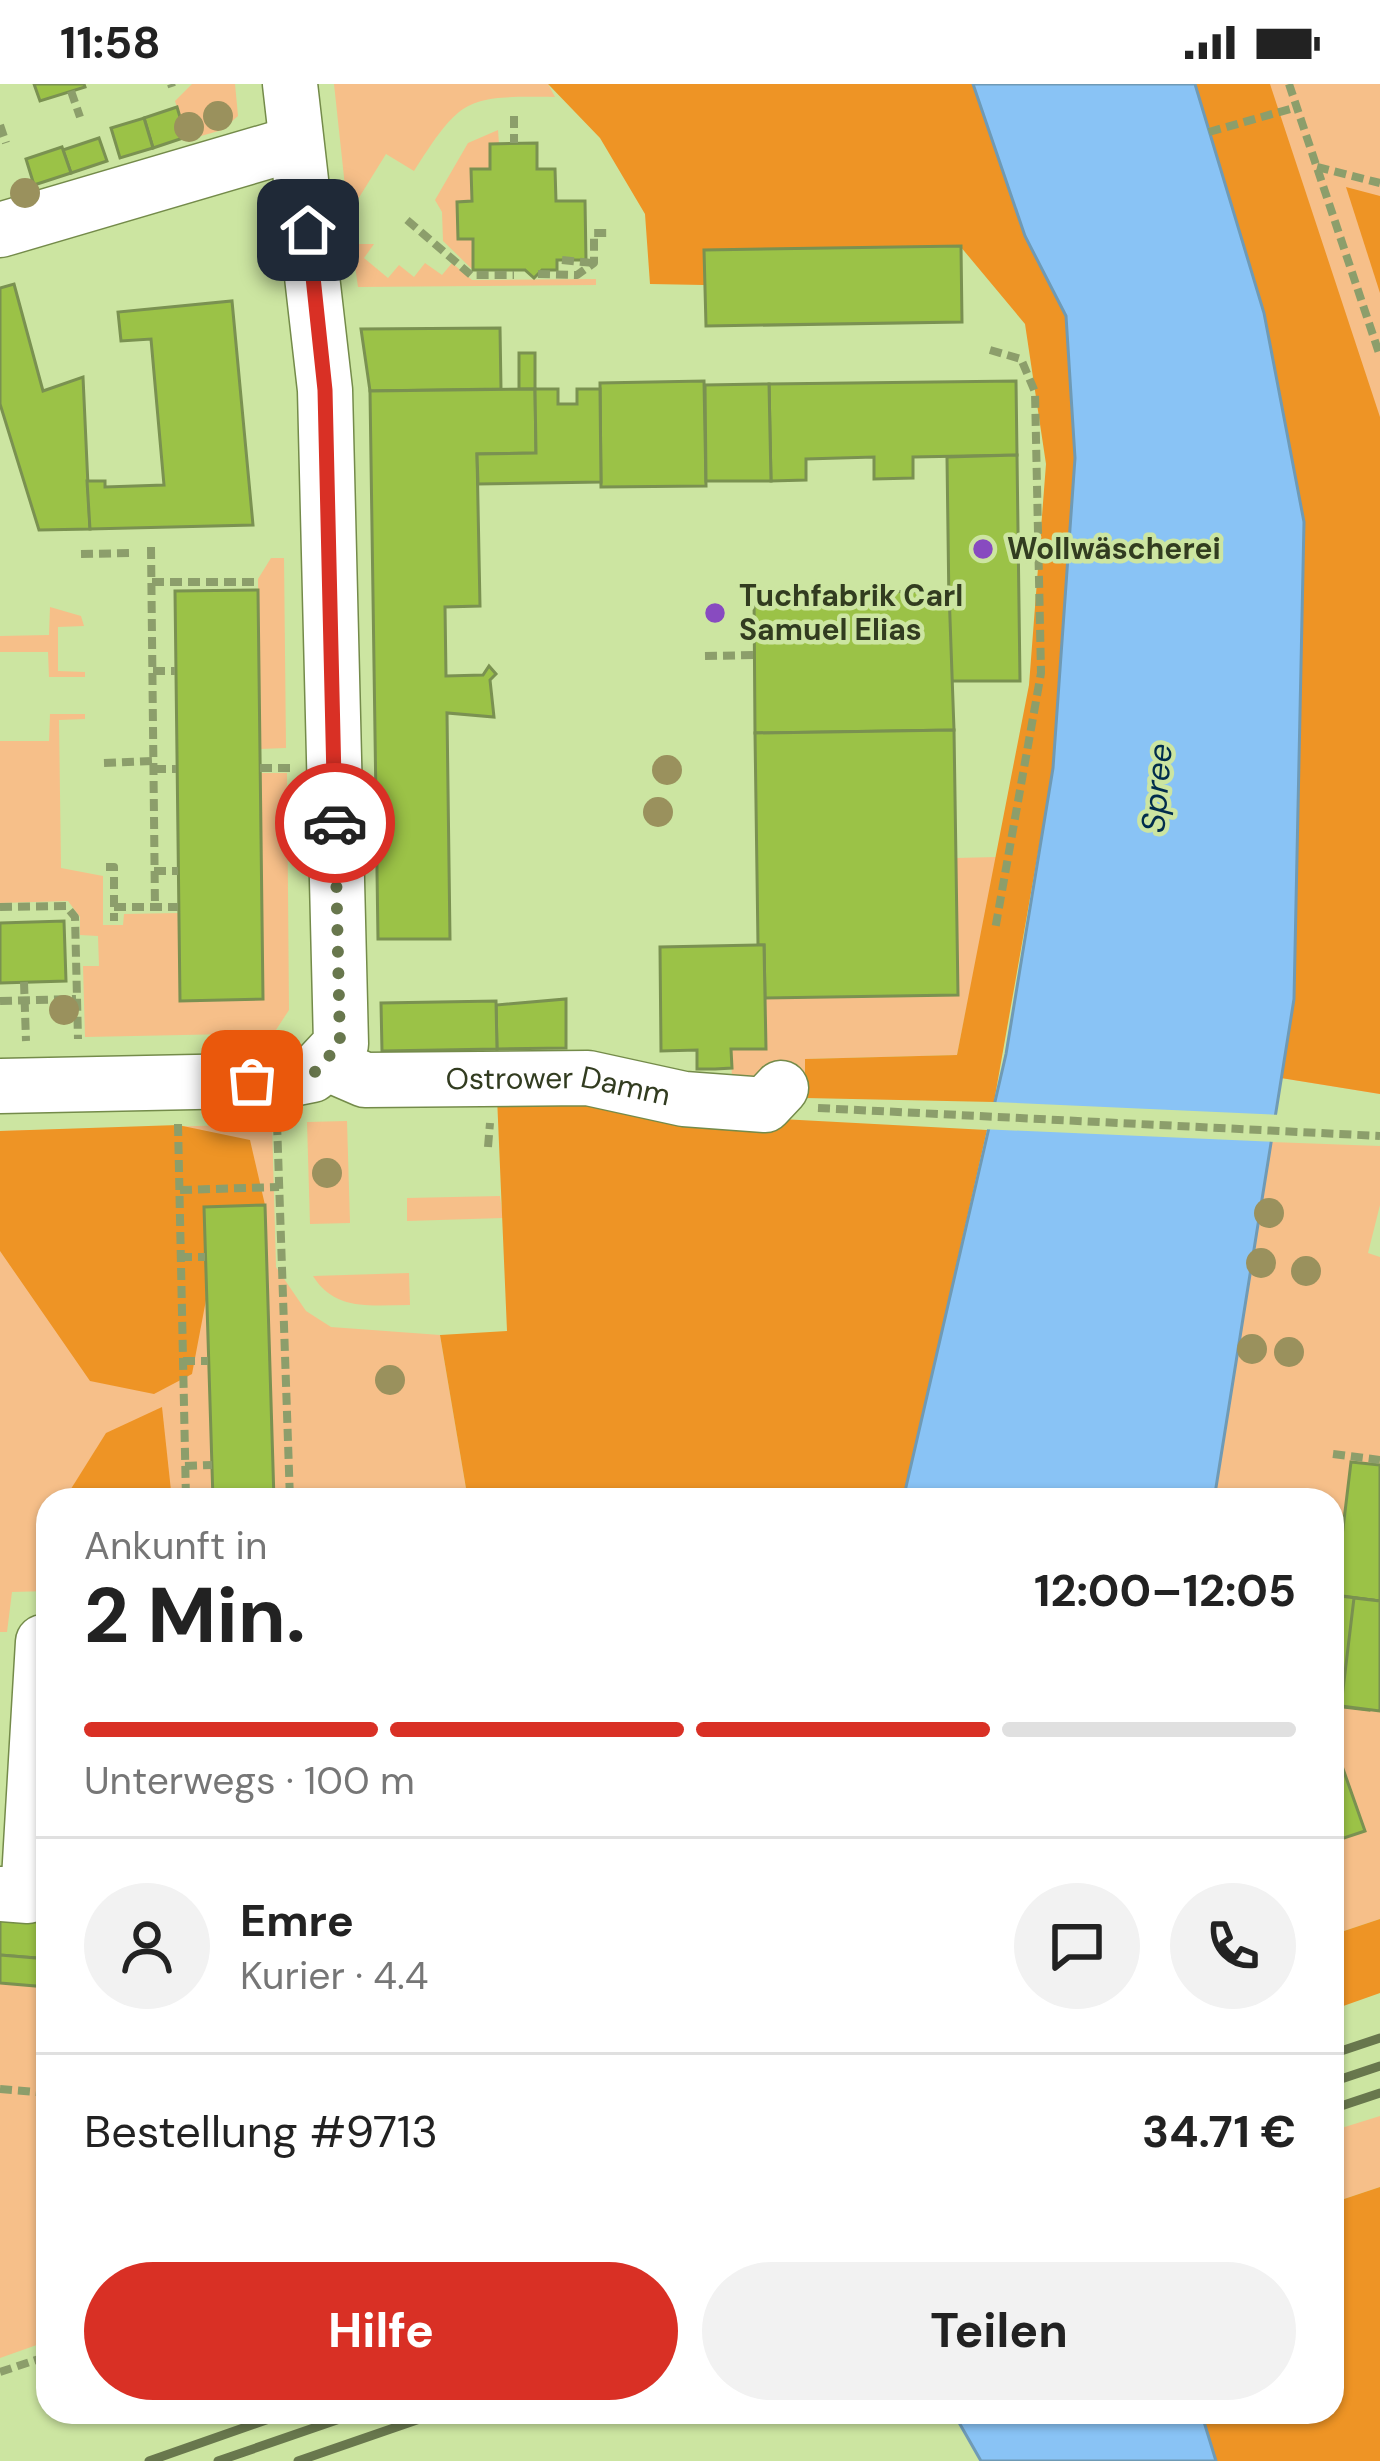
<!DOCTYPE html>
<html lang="de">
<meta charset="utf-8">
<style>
body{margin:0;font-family:"DM Sans",sans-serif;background:#f2f2f2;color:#222;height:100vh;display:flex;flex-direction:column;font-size:45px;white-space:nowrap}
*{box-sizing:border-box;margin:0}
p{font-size:39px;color:#767676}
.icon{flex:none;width:66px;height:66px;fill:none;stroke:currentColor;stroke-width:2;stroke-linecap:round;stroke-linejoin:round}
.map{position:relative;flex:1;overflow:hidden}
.drawer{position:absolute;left:36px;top:1404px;width:1308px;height:936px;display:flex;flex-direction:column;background:#fff;border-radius:36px;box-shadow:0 3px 9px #0004}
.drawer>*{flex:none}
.pin{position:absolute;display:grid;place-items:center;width:102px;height:102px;color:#fff;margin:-51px;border-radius:24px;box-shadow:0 6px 18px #0006}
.courier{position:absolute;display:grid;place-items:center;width:120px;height:120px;margin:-60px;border:9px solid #d93025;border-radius:50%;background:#fff;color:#222;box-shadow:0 3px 15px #0007}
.summary em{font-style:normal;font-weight:700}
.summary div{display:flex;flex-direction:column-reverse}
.summary{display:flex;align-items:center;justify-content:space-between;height:204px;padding:0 48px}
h1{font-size:78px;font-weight:700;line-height:90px}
.bar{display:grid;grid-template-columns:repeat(4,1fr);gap:18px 12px;align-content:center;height:144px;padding:0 48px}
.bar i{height:15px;border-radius:9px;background:#e0e0e0}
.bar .current{background:#d93025}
.bar p{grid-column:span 4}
.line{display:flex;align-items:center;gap:30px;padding:0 48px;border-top:3px solid #e0e0e0}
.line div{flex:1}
.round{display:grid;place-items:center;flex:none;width:126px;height:126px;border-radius:63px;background:#f2f2f2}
.primary-button{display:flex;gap:24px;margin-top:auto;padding:24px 48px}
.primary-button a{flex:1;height:138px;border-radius:72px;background:#d93025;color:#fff;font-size:48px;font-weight:700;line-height:138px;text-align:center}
.primary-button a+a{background:#f2f2f2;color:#222}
.status{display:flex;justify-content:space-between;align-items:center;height:84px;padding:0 60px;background:#fff;direction:ltr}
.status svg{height:33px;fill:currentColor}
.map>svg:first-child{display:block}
</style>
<div class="status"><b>11:58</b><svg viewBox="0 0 49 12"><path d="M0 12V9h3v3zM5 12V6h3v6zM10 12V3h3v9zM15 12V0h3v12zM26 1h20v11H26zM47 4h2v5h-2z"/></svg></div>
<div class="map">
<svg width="1380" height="2377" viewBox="0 0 1380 2377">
<rect width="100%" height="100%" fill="#cce5a1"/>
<!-- green -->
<g fill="#f6bf89">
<path d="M192,0h43l3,32 -16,14 -35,10 -12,-39z"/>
<path d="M334,0h214l7,13c-89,-1 -93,-1 -141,74l-28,-17 -31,50 -8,1z"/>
<path d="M1195,0h185v1010l-99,-16 13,-79 -30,-686z"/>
<path d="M498,46l1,14 -9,1v24l-18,1v31l-15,2 1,35 15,1v31l-30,-29 -1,-29 -7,-12 33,-57z"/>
<path d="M352,160h22l-10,14 24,20 11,-13 15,12 11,-14 17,12 10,-12 20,17 124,-1v6l-238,2z"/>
<path d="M271,474h13l2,190 -26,1 -2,-170z"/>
<path d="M50,523l31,9 3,10 -26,1v44l27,1v5h-36l-1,-25h-48v-16l49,-1z"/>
<path d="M50,630h35v5l-26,1 2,148 42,8v49h20l1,-11 54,-1 2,88 80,-228h27l2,237 -15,23 -189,4 -2,-71h16l-1,-30 -18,-1v-18l-12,-16 -68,2v-162h49z"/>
<path d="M997,773l-40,198 -151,4 -1,39 -73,-17 -1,-32h35l-1,-51 192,-3 -1,-137z"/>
<path d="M347,1037l3,102 -40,1 -3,-102z"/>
<path d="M272,1040l4,143 30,44 25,16 109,8 28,165h-420v91l-36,1 -5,40h-7v-501z"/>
<path d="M1271,1058l109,4v59l-12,48 12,4v662l-48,16v-435h-118z"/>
<path d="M500,1112l3,22 -96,3v-23z"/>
<path d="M409,1189l1,32c-37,0 -75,7 -97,-29z"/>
<path d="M0,1899l48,4v354l-48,17z"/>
<path d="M1380,2032v71l-48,16v-72z"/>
</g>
<!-- forest -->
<g fill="#ee9425">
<path d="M548,0h425l52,152 41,80 9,142 -22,310 -59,334 -189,-4v-39l152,-4 72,-370 17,-221 -21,-140 -65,-78 -255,4 -1,35 -54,-1 -5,-70 -45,-76z"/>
<path d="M1195,0h75l110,333v677l-99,-16 13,-79 -30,-686z"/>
<path d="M1346,103l34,9v97z"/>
<path d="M587,1008l97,22 303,16 -84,370h-435l-28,-165 67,-4 -10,-234 -116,4 -11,7 1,-9z"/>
<path d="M178,1041l72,15 15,65 -61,3 2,92 -14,74 -38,20 -64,-13 -90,-130v-120z"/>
<path d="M162,1323l10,93h-108l42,-67z"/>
<path d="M1380,1835v74l-48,17v-75z"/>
<path d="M1380,2103v274h-164l-15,-49h131v-209z"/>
</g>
<!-- water -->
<g fill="#89c3f5" stroke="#6f9ab5" stroke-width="3">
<path d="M973,0h222l69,229 40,209 -10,477 -80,501h-311l103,-446 47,-286 22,-310 -9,-142 -41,-80z"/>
<path d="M953,2328h248l15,49h-235z"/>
</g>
<!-- pier -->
<path fill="#cce5a1" d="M988,1018h6l287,13 -4,27 -296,-13z"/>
<!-- building -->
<g fill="#9bc247" stroke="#7a9151" stroke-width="3">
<path d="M34,0h50l1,3 -45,14z"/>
<path d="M177,23l9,30 -33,11 -9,-30z"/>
<path d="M144,34l9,30 -33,10 -9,-30z"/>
<path d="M99,54l8,23 -36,12 -8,-23z"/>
<path d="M537,59v26h18l1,32h29l1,59h-29v10h-15l-8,8 -9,-8h-52v-31h-15l-1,-37 15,-1 -1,-32h19v-25z"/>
<path d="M62,63l9,26 -37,12 -8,-26z"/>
<path d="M961,162l1,76 -256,4 -2,-76z"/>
<path d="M14,200l29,107 40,-14 7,152 -51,1 -39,-126v-116z"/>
<path d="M232,217l21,224 -163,4 -3,-48h18v6l59,-2 -13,-146 -30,2 -3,-29z"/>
<path d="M500,244l1,61 -131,2 -9,-62z"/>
<rect x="519" y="269" width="16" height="36"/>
<path d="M704,297l2,105 -105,1 -1,-104z"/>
<path d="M1016,297l1,74 -104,2v21l-39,1v-22l-68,2v21l-35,1 -2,-97z"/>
<path d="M769,300l2,97h-65l-1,-96z"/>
<path d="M535,305l1,64 -59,1 3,152 -35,1 1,69 37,-1 6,-9 7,8 -6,6 4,37 -47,-4 3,226h-72l-8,-548z"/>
<path d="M535,305h23v15h19v-15h23l1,93 -123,2 -1,-30 59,-1z"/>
<path d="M1017,371l3,226h-70l-3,-224z"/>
<path d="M258,506l5,409 -83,2 -5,-410z"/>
<path d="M949,507l5,139 -199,3 -1,-140z"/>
<path d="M954,646l4,265 -193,3 -1,-53h-6l-3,-212z"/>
<path d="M64,837l2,60 -66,2v-60z"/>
<path d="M758,861h6l2,104h-35l1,19 -17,1h-18v-19l-36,1 -1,-104z"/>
<path d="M566,915v49l-69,1 -1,-44z"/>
<path d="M496,917l1,48 -115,2 -1,-48z"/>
<path d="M265,1121l9,295h-61l-9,-293z"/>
<path d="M1351,1378l29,3v136l-45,-6z"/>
<path d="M1332,1511l48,6 -11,109 -35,-4z"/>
<path d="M1354,1514l26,3v110l-39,-5z"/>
<path d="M1342,1682l23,65 -33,11v-73z"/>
<path d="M0,1834l48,4v37l-48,-4z"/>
<path d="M0,1871l48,4v28l-48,-4z"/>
</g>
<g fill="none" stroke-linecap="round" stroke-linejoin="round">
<defs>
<g id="minor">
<path d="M0,146l296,-87"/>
<path id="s1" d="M328,980l37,16 223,-2 96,21 81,6 16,-17"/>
<path d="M0,1002l287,-6 25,-5 29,-31 -16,-654 -35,-306"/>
<path d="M0,1810l28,2 15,-254"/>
</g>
</defs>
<!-- minor casing -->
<use href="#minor" stroke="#748b4a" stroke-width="57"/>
<!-- path -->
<g stroke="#8c9e6b" stroke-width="8" stroke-dasharray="12 6" stroke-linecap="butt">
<path d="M171,0l1,3"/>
<path d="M1289,0l91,272"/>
<path d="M71,7l9,26"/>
<path d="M514,32v27"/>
<path d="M0,41l6,18"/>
<path d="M1209,48l88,-25"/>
<path d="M1317,83l63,16"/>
<path d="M407,136l64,55h43"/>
<path d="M562,176l31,3"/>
<path d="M538,190l39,1 17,-12v-30h16"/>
<path d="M990,266l31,9 14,33 6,281 -46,257"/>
<path d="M151,463l4,360"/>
<path d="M81,470l52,-1"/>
<path d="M152,498h103"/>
<path d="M705,572l50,-1"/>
<path d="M153,587h22"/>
<path d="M104,679l50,-2"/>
<path d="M260,684h33"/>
<path d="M154,685h22"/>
<path d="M106,783h8v54"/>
<path d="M154,787h24"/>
<path d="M0,823l66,-1 9,11 3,122"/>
<path d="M114,823h64"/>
<path d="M24,898l2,59"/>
<path d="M0,917l76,-2"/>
<path d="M818,1024l562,28"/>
<path d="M277,1039l13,377"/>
<path d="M178,1040l8,376"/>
<path d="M488,1063l2,-24"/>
<path d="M180,1106l99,-3"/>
<path d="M180,1173h25"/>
<path d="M183,1277h25"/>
<path d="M1333,1370l47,6"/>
<path d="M185,1382l27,-1"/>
<path d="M1332,1478v-1"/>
<path d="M0,2005l48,4"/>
<path d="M0,2288l48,-16"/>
</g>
<!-- minor -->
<use href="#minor" stroke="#fff" stroke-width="54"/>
<!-- rail -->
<g stroke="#68774d" stroke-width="9">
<path d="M1332,1970l48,-16"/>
<path d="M1332,1998l48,-16"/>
<path d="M1332,2025l48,-16"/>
<path d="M149,2377l140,-49"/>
<path d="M218,2377l142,-49"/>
<path d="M298,2377l142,-49"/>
</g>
</g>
<!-- trees -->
<g fill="#9a915d">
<circle cx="218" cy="32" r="15"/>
<circle cx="189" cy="43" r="15"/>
<circle cx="25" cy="109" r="15"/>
<circle cx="667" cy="686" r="15"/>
<circle cx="658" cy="728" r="15"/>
<circle cx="64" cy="926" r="15"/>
<circle cx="327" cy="1089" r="15"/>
<circle cx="1269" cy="1129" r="15"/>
<circle cx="1261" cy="1179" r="15"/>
<circle cx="1306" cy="1187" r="15"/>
<circle cx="1252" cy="1265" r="15"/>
<circle cx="1289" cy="1268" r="15"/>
<circle cx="390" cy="1296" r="15"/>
</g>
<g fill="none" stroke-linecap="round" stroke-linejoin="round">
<!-- done -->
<path stroke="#68774d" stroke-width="12" stroke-dasharray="0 21.6" d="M252,997l60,-6 28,-31 -5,-221"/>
<!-- route -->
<path stroke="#d93025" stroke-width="15" d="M308,146l17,160 10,433"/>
</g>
<!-- markers -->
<g fill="#884bc0" stroke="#cce5a1" stroke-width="4.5">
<circle cx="983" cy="465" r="12"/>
<circle cx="715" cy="529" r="12"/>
</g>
<g text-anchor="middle" stroke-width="9" stroke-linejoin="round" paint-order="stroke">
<!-- poi labels -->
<g font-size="30" font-weight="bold" fill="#323c20" stroke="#cce5a1" text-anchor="start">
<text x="1007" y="475">Wollwäscherei</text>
<text x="739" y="522">Tuchfabrik Carl<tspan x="739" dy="34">Samuel Elias</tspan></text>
</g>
<!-- street labels -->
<g font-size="30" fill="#323c20" stroke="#cce5a1">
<text dy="10" stroke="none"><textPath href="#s1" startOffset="234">Ostrower Damm</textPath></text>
</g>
<!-- water labels -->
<g font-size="33" font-style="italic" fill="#002c4c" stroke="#cce5a1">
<text transform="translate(1156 704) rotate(-85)" y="12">Spree</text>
</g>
</g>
</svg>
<div class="pin" style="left:252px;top:997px;background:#ea580c"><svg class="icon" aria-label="bag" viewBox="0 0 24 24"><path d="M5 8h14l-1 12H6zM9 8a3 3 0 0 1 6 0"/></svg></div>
<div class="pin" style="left:308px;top:146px;background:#1f2937"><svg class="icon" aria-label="home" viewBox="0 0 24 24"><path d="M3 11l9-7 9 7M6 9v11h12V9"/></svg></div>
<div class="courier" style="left:335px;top:739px"><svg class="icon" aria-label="car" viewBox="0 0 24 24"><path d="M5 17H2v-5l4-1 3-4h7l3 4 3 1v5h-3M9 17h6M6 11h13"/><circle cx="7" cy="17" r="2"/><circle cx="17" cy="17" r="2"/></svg></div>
<section class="drawer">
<div class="summary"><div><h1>2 Min.</h1><p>Ankunft in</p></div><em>12:00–12:05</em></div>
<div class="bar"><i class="current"></i><i class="current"></i><i class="current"></i><i></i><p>Unterwegs · 100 m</p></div>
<div class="line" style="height:216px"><a class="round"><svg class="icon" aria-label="person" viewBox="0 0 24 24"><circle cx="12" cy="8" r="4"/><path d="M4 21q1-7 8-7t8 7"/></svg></a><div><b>Emre</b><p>Kurier · 4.4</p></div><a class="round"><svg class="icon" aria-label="chat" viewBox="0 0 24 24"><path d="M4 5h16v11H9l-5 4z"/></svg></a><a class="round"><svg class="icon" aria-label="phone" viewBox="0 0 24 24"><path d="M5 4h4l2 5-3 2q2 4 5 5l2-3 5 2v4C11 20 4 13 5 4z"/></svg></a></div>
<div class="line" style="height:156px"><div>Bestellung #9713</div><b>34.71 €</b></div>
<div class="primary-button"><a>Hilfe</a><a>Teilen</a></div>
</section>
</div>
